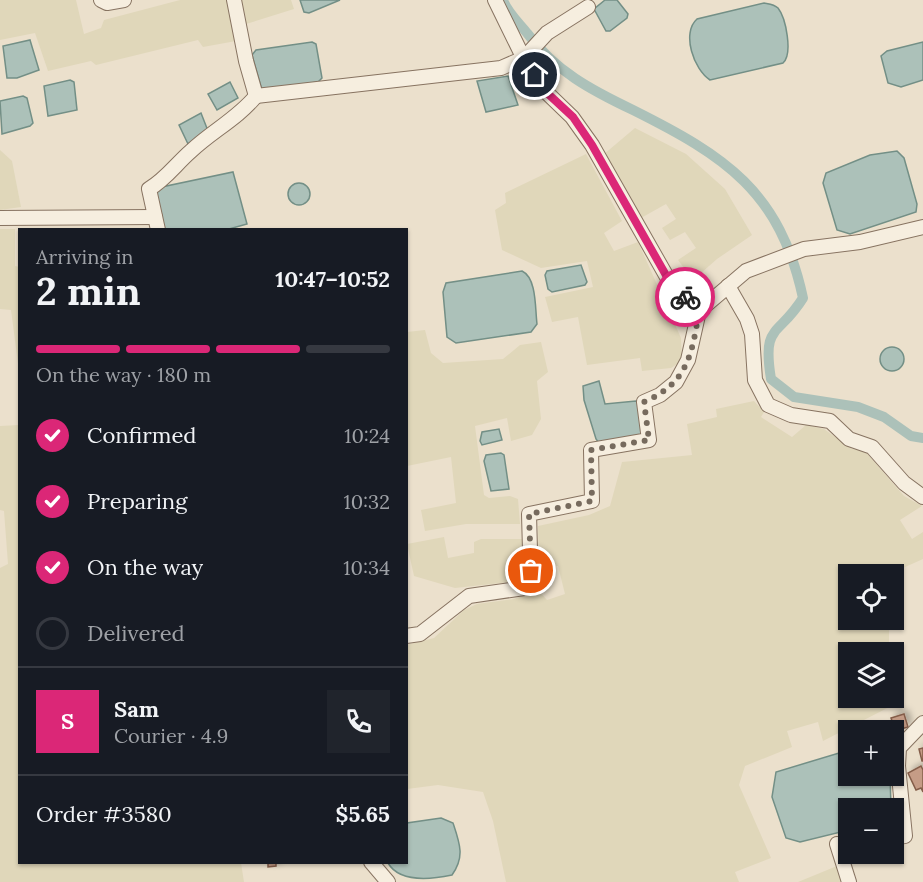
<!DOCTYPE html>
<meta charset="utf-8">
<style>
body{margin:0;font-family:Lora,serif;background:#20242c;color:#f1f3f6;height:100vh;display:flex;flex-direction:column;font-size:22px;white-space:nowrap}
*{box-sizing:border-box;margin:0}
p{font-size:20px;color:#9ea1a6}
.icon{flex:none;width:33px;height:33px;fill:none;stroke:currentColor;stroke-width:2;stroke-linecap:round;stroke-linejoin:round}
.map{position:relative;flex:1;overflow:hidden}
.panel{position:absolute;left:18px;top:228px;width:390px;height:636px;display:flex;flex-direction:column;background:#171b24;border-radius:0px;box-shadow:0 2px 4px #0004}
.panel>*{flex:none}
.tools{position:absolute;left:838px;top:564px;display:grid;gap:12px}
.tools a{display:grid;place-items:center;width:66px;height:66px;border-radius:0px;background:#171b24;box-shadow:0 2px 4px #0004;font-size:30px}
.pin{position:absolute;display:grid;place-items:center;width:51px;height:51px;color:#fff;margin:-26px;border:3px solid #fff;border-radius:50%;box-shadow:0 2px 6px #0007}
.courier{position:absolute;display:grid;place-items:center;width:60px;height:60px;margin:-30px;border:4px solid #db2777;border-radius:50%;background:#fff;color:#222;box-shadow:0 2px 8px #0007}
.overview em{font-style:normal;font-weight:800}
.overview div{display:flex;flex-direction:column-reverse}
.overview{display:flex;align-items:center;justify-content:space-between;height:102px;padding:0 18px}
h1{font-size:39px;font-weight:800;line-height:45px}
.bar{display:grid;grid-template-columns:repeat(4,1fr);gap:9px 6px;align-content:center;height:72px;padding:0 18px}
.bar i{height:8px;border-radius:4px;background:#363941}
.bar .current{background:#db2777}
.bar p{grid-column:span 4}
.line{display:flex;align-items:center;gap:15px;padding:0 18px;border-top:2px solid #363941}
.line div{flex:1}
.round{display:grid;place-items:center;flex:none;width:63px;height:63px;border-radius:0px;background:#20242c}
ol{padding:0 18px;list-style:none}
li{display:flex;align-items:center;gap:18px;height:66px}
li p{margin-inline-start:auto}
li .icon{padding:6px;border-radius:50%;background:#db2777;color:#fff;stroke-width:4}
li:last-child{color:#9ea1a6}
li i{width:33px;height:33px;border:3px solid #363941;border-radius:50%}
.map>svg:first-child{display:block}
</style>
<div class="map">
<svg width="923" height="882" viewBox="0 0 923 882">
<defs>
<filter id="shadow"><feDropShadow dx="4" dy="-4" stdDeviation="3" flood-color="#0004"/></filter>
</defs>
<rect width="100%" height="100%" fill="#ebe0cc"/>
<!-- farmland -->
<g fill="#e0d7ba" fill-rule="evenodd">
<path d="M0,0h76l8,34 17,-6 3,-8 76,-20h47l9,41 -33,6 -5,-7 -102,25 -5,-4 -43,10 -13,-38 -35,7z"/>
<path d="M241,0h50l3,9 -48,15z"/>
<path d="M635,128l51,26 39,35 27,46 -35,24 -24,21 -15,-20 18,-12 -11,-16 -15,8 -8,-12 14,-9 -10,-15 -25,14 -38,-63z"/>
<path d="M0,150l12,11 9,46 -21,3z"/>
<path d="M586,154l36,67 -18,12 10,18 24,-9 43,96 1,23 -11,7 -29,3 -2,-13 -53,7 -9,-48 -26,5 -7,-25 48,-10 -6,-26 -46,7 -39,-18 -7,-40 11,-7 -1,-10z"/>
<path d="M0,229h15v37l5,1 -1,104 -8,-61 -11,-1z"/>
<path d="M425,330l6,23 12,10 60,-4 17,-14 21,-3 7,30 -11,9 4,38 -9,16 -21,6 -4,-23 -32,8 9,69 5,3 21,-2 8,3 2,25h-54l-41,7 -4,-21 35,-7 -5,-46 -44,9v-134z"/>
<path d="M754,401l10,11 -3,5 31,20 14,-12 18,4 28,20 12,1 40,46 18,10 -22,14 12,19 11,-7v27l-29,13 6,30 -1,13 -10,14v18l-13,5h-27v46h45v-14l7,17 -78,40 -5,-19 -31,9 5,16 -47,19 -6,19 32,73 -36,14 4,10h-233l-13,-61 -10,-29 -45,-7 -31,4 -1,-144 28,-7 30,-28 13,-6 37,-5 24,-9 9,10 18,-6 -7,-28 -19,2 -1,-42 51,-11 21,-9 12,-44 70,-7 -5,-31 30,-7 -1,-8zM849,574h45v46h-45z"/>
<path d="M19,425l1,437 221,1 3,19h-244v-314l8,-4 -4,-53 -4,-1v-84z"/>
<path d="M444,537l4,21 26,-5v-11l7,-3h42l4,38 -7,4 -65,7 -41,-12 -7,-32z"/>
<path d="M837,866l7,16h-46z"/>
</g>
<!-- water -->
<g fill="#acc1b9" stroke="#738f86" stroke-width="1.5">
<path d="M300,0h40l-31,13 -5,-1z"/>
<path d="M605,0h12l11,14 -1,4 -17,13h-4l-12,-22z"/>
<path d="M764,3c6,1 10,1 14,5 8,10 15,46 5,55l-73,17c-16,-10 -29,-47 -13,-61z"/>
<path d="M30,40l9,30 -22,8h-10l-4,-32z"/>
<path d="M312,42l4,2 6,34 -4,4 -56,8 -10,-35 4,-5z"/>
<path d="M923,42v38l-22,7 -13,-4 -7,-27 6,-5z"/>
<path d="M508,76l10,29 -32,7 -9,-31z"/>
<path d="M70,80l4,2 3,28 -29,6 -4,-30z"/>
<path d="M230,82l8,16 -21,12 -9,-16z"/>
<path d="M23,96l4,2 6,25 -3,3 -28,8 -2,-33z"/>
<path d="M201,113l7,18 -20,13 -9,-19z"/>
<path d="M897,151l7,7 13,46 -1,8 -66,22 -13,-4 -14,-47 3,-10 44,-18z"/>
<path d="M233,172l14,52 -18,5h-67l-7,-38 2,-3z"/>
<circle cx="299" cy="194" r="11"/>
<path d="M581,265l6,17 -2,3 -33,7 -4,-3 -3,-14 2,-4z"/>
<path d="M522,271c15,7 13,38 15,53l-6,8 -75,11 -9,-6 -4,-45 3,-9z"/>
<circle cx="892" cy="359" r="12"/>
<path d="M599,381l6,23 31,-3 6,3 2,28 -5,5 -40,6 -3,-4 -12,-39 -1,-14z"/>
<path d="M499,429l3,11 -20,5 -2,-4 2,-9z"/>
<path d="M501,453l3,2 5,34 -18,2 -7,-30 2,-6z"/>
<path d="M849,750v26h41l1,32h-42v22l-49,12 -14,-4 -14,-41 4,-25z"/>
<path d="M441,818l12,5c7,21 12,34 -1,52 -24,5 -53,7 -64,-12l18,-1 1,-39z"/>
</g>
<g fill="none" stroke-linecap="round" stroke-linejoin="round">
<!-- canal -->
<path stroke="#acc1b9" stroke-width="10" d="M503,0c4,12 16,23 24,33 28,38 64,57 106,77 92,46 147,81 170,188 -25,40 -41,25 -32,81l23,18 64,10 26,10 27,19 12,2"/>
</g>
<!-- building -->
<g fill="#c59c86" stroke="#845d49" stroke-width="1.5" filter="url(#shadow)">
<path d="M904,714l4,13 -7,2 -2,-7 -6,2 -2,-6z"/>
<path d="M923,748v13h-1l-3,-12z"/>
<path d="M921,766l2,4v22l-2,-4 -5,2 -8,-17z"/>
<path d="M848,851l2,6 7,-2 1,2 -16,5 -2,-9z"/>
<path d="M268,862h8v4l-8,1z"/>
</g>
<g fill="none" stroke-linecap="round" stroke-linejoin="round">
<defs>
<g id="minor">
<path d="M101,0l6,3 17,-3"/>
<path d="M234,0l12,61 10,35 245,-28 23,-10 23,-25 41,-26"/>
<path d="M495,0l27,55 23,36 27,26 20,28 79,139 28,27"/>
<path d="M0,218l155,-1"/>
<path d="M158,230l-9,-41c17,-10 27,-25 42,-38 21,-20 46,-32 65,-55"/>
<path d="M728,286l19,33 5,15 3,46 13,25 23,10 39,6 19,18 23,8 32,36 19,14"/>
<path d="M406,636l14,-2 49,-38 62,-9 -2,-73 63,-13 -1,-51 58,-10 -5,-38 16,-7 16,-13 12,-22 11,-49 47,-40 58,-22 56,-7 63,-15"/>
<path d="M894,838l11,-2 -7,-70 1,-18 24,-25"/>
<path d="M837,844l12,38"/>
<path d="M371,862l17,20"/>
</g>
</defs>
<!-- minor casing -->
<use href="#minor" stroke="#877361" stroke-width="16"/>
<!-- minor -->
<use href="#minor" stroke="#f6eedf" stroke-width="14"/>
</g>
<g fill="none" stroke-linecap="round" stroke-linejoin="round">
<!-- done -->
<path stroke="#776b5e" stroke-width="6" stroke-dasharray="0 10.8" d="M531,571l-2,-57 63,-13 -1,-51 58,-10 -5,-38c44,-19 48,-48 55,-91l-14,-14"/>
<!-- route -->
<path stroke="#db2777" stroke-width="8" d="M535,75l10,16 28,26 19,28 79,139 14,13"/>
</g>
</svg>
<div class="tools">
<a><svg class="icon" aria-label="locate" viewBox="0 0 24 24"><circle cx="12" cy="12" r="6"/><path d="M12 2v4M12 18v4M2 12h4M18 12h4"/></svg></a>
<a><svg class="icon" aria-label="layers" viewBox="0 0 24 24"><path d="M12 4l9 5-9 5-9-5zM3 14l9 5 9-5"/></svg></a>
<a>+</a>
<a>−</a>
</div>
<div class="pin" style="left:531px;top:571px;background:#ea580c"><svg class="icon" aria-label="bag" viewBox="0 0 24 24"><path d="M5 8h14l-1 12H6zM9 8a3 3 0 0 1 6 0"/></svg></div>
<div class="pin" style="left:535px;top:75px;background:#1f2937"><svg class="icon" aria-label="home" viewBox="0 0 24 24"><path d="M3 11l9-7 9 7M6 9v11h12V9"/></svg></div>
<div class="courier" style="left:685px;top:297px"><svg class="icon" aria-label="bike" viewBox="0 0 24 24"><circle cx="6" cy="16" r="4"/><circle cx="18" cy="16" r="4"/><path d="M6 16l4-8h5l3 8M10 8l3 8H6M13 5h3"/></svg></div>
<section class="panel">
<div class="overview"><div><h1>2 min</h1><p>Arriving in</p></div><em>10:47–10:52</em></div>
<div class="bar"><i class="current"></i><i class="current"></i><i class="current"></i><i></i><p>On the way · 180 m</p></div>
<ol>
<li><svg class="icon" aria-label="check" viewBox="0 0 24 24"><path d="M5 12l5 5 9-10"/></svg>Confirmed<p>10:24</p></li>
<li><svg class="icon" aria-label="check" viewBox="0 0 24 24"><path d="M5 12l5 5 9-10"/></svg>Preparing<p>10:32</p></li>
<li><svg class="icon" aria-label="check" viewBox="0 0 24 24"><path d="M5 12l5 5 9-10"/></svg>On the way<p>10:34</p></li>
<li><i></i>Delivered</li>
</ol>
<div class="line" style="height:108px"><b class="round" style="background:#db2777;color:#fff">S</b><div><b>Sam</b><p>Courier · 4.9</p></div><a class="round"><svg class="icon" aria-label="phone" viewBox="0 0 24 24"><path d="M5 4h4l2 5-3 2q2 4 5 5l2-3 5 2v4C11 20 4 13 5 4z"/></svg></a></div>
<div class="line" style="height:78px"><div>Order #3580</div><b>$5.65</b></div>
</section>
</div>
